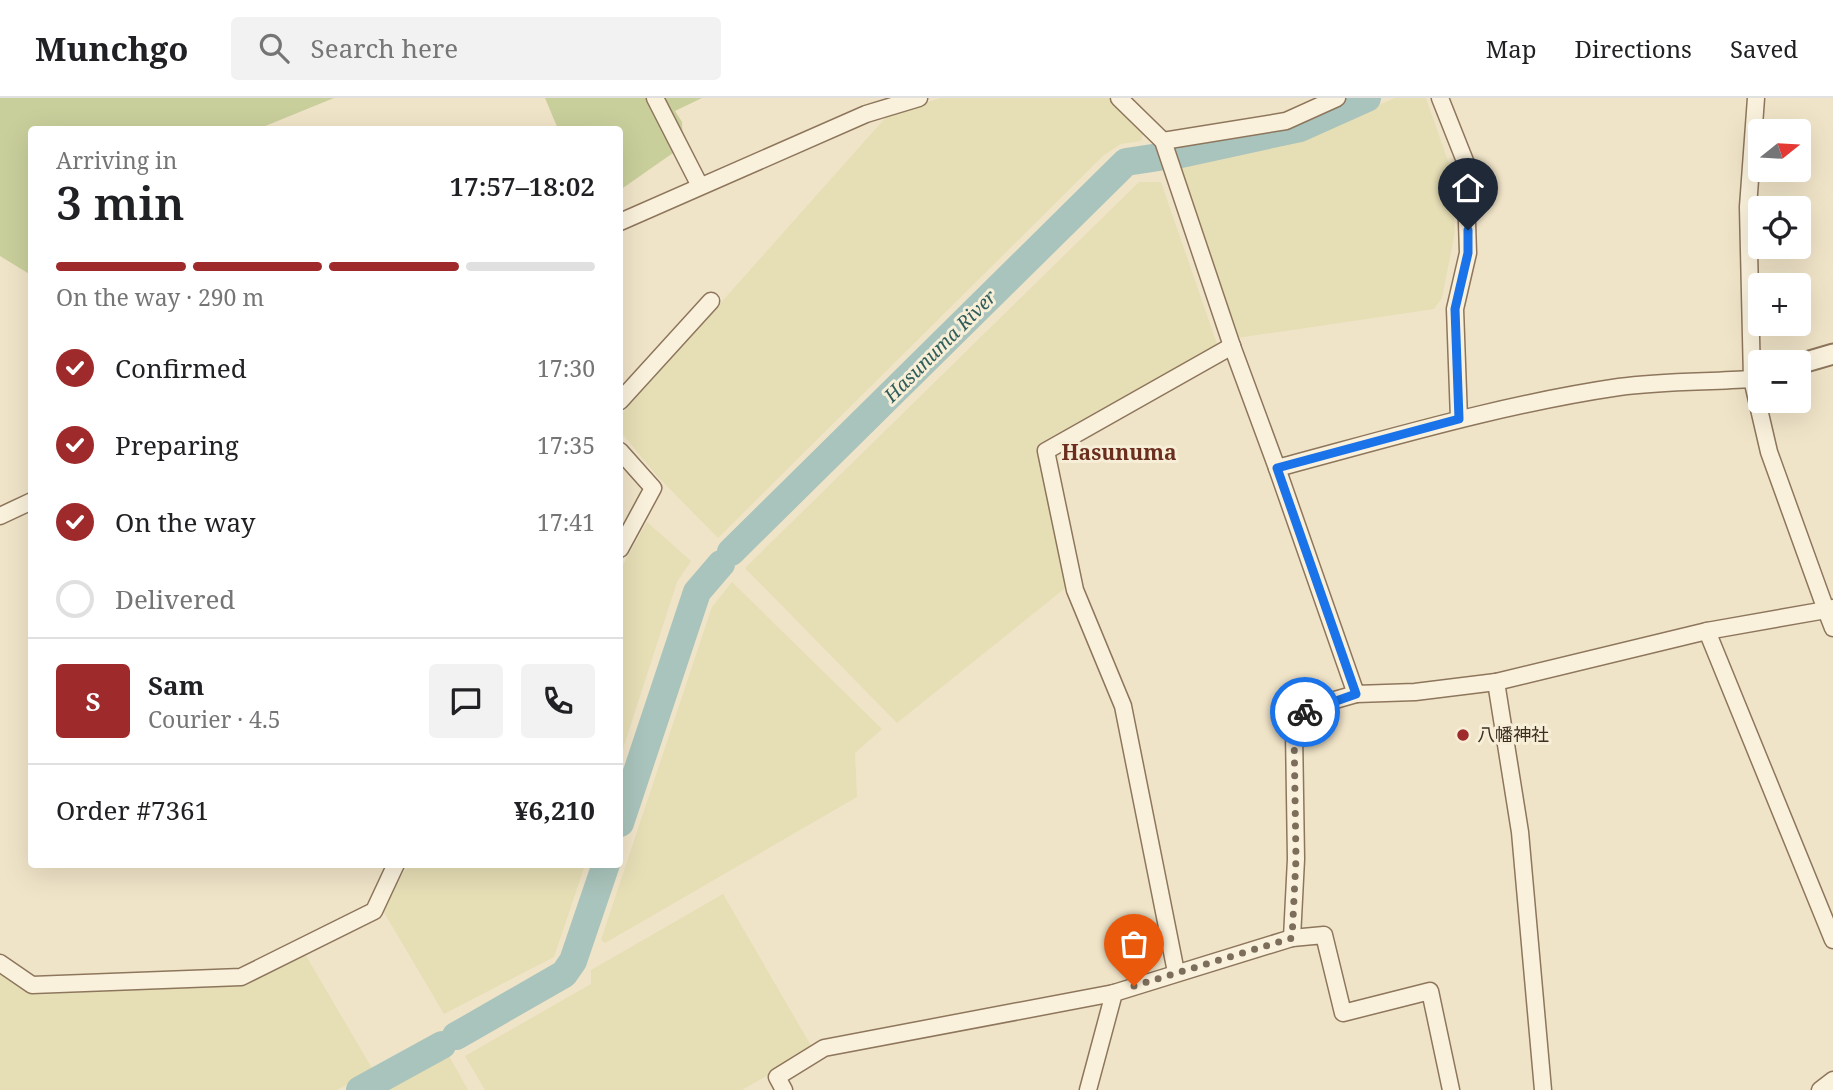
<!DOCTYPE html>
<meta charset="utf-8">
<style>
body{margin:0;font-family:"Noto Serif","Noto Sans JP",serif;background:#f2f2f2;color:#202124;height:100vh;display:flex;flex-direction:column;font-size:26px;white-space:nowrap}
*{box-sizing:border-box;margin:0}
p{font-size:23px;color:#757577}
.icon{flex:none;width:38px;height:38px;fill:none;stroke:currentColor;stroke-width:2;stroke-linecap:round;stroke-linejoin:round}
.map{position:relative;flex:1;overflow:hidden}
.drawer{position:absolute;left:28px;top:28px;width:595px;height:742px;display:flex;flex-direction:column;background:#fff;border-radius:7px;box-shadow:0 7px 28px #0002}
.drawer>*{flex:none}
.needle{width:46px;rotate:72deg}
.fabs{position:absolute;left:1748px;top:21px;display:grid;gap:14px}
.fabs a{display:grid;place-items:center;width:63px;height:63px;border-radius:7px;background:#fff;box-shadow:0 7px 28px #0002;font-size:35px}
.pin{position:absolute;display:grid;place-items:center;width:60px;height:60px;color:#fff;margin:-72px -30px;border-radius:50% 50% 50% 0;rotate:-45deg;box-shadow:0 0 7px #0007}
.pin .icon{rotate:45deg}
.courier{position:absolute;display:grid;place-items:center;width:70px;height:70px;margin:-35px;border:5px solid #1a73e8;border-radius:50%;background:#fff;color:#222;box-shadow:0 2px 9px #0007}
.headline em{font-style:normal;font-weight:600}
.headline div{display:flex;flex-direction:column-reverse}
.headline{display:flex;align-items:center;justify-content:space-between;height:119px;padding:0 28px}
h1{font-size:46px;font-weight:600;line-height:52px}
.bar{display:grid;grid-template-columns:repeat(4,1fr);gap:10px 7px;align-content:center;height:84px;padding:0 28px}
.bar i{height:9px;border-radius:5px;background:#e0e0e0}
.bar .current{background:#9e2a2b}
.bar p{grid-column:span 4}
.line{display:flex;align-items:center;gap:18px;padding:0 28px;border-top:2px solid #e0e0e0}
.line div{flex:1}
.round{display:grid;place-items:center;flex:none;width:74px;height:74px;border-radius:7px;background:#f2f2f2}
ol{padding:0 28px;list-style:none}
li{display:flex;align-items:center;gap:21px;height:77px}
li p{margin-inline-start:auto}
li .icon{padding:7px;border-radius:50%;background:#9e2a2b;color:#fff;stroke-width:4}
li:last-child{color:#757577}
li i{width:38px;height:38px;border:4px solid #e0e0e0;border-radius:50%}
header{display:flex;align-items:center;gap:42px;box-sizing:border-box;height:98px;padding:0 35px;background:#fff;border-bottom:2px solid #e0e0e0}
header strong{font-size:33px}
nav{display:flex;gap:38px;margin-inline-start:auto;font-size:24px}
.search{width:490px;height:63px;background:#f2f2f2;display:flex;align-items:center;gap:18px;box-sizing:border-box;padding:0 24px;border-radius:7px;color:#757577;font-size:26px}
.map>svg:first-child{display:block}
</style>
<header>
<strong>Munchgo</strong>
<div class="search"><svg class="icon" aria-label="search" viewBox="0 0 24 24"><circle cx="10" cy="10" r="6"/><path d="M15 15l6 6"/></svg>Search here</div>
<nav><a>Map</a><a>Directions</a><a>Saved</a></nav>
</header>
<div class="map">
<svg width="1833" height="992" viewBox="0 0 1833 992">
<rect width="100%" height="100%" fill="#f0e4c8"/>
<!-- farmland -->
<g fill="#e6deb5">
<path d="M940,0h169l35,32 -3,11 -20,3 -17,11 -386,383 -61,-62 -37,-45v-15l267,-300z"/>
<path d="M1395,0h31l23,66 6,68 -13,66 -8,11 -197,29 -59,-171 113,-25z"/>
<path d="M1139,84h22l56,162 -177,99 29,142 -172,138 -152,-155z"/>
<path d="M647,424l44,39 -14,21 -57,176v-188z"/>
<path d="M732,484l150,147 -27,24 2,44 -252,146 -4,-3 111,-333z"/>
<path d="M408,767h177l-31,92 -110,57 -62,-105z"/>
<path d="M723,796l90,155 -71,41h-257l-20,-34 126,-72v-14z"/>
<path d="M305,856l68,116 -36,20h-337v-118l34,23 211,-11z"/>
<path d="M449,958l19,34h-80z"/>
</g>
<!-- green -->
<g fill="#c9cf9b">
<path d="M0,0h334l-76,31 -226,1 -1,145 -31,-19z"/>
<path d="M545,0h157l-27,13 7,11 1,24 -63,44v-60l-62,-1z"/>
</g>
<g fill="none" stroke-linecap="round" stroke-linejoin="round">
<!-- river -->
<g stroke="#a9c4bc" stroke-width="28">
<path d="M1176,57l124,-27 67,-30"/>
<path d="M731,454l395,-390 33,-5"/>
<path d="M620,725l77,-231 24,-28"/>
<path d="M456,938l108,-62 9,-13 33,-97"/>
<path d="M360,992l82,-45"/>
</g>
<defs>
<g id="minor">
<path d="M655,0l45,88"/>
<path d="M1119,0l44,43 69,205 45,122c113,-30 226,-64 342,-81 43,-6 89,-5 133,-8"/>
<path d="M1440,0l25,63 3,92 -13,56 4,110"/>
<path d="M1163,43l123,-20 51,-23"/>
<path d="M620,124l246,-108 53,-16"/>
<path d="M620,303l91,-100"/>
<path d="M620,353l33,37 -33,61"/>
<path d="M1277,370l79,226 59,-2 81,-10 211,-51 119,-21 -57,-158 -17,-73 -4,-172 8,-109"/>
<path d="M0,418l32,-15"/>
<path d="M1833,510l-7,2 7,18"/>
<path d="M1707,533l126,309"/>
<path d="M1496,584l24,150 23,258"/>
<path d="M1292,840l32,-3 19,78 87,-22 21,99"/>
<path d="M0,865l32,22 209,-8 133,-66 22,-47"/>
<path d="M1176,874l-53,-266 -48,-116 -29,-139 186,-105"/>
<path d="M784,992l-7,-13 47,-29 290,-55"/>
<path d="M1088,992l26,-97 178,-55 4,-79 -2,-127 4,-16 16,-10 42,-12"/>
<path d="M1820,992l13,-10"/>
</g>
<g id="tertiary">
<path d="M1799,266l34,-10"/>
<path d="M1752,281l8,-3"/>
</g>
</defs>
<!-- minor casing -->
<use href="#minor" stroke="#8d765c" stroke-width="19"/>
<!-- tertiary casing -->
<use href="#tertiary" stroke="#8d765c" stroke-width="23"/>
<!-- minor -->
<use href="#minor" stroke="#faf1dc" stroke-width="16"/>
<!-- tertiary -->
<use href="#tertiary" stroke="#faf1dc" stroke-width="19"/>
</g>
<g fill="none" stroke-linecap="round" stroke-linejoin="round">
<!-- done -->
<path stroke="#7c6e5b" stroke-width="7" stroke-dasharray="0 12.6" d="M1134,888l158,-48 4,-79 -2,-127 4,-16 7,-4"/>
<!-- route -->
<path stroke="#1a73e8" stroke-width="9" d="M1305,614l51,-18 -79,-226 182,-49 -4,-110 13,-56v-23"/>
</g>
<!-- markers -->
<circle fill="#9e2a2b" stroke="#f7eed8" stroke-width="2.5" cx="1463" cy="637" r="7"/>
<g text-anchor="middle" stroke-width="6" stroke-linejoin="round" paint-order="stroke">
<!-- poi labels -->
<g font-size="18" fill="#3d2e20" stroke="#f7eed8" text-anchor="start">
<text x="1477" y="643">八幡神社</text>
</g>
<!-- water labels -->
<g font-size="19" font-style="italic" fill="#2f5d5a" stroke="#f7eed8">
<text transform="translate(940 248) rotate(-45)" y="7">Hasunuma River</text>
</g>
<!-- quarter labels -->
<g font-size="21" font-weight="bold" fill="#6b2e1e" stroke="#f7eed8">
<text x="1119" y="362">Hasunuma</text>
</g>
</g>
</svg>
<div class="fabs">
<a><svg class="needle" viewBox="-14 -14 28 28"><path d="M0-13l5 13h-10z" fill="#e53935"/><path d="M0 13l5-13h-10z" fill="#757577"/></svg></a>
<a><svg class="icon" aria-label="locate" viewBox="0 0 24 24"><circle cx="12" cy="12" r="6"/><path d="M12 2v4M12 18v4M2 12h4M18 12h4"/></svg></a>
<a>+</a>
<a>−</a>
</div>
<div class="pin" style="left:1134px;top:888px;background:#ea580c"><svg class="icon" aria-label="bag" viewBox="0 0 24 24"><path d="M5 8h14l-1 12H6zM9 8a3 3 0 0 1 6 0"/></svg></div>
<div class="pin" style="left:1468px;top:132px;background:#1f2937"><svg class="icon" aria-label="home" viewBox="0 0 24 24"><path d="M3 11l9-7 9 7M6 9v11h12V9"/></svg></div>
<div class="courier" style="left:1305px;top:614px"><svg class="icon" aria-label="bike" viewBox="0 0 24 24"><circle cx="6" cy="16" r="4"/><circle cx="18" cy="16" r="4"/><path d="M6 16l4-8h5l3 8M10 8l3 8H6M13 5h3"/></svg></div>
<section class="drawer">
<div class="headline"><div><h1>3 min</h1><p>Arriving in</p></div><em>17:57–18:02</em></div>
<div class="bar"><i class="current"></i><i class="current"></i><i class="current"></i><i></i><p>On the way · 290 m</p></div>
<ol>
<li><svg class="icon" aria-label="check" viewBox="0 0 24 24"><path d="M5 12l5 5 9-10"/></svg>Confirmed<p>17:30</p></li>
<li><svg class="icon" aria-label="check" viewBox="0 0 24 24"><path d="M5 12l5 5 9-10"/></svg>Preparing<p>17:35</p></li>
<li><svg class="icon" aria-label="check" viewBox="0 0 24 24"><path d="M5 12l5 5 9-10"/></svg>On the way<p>17:41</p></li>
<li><i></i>Delivered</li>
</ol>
<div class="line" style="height:126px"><b class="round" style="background:#9e2a2b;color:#fff">S</b><div><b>Sam</b><p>Courier · 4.5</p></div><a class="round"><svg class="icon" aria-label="chat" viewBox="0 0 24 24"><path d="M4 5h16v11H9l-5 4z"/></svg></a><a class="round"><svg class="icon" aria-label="phone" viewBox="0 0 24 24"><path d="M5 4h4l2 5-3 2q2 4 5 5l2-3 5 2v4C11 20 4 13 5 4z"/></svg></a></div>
<div class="line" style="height:91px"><div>Order #7361</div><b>¥6,210</b></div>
</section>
</div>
